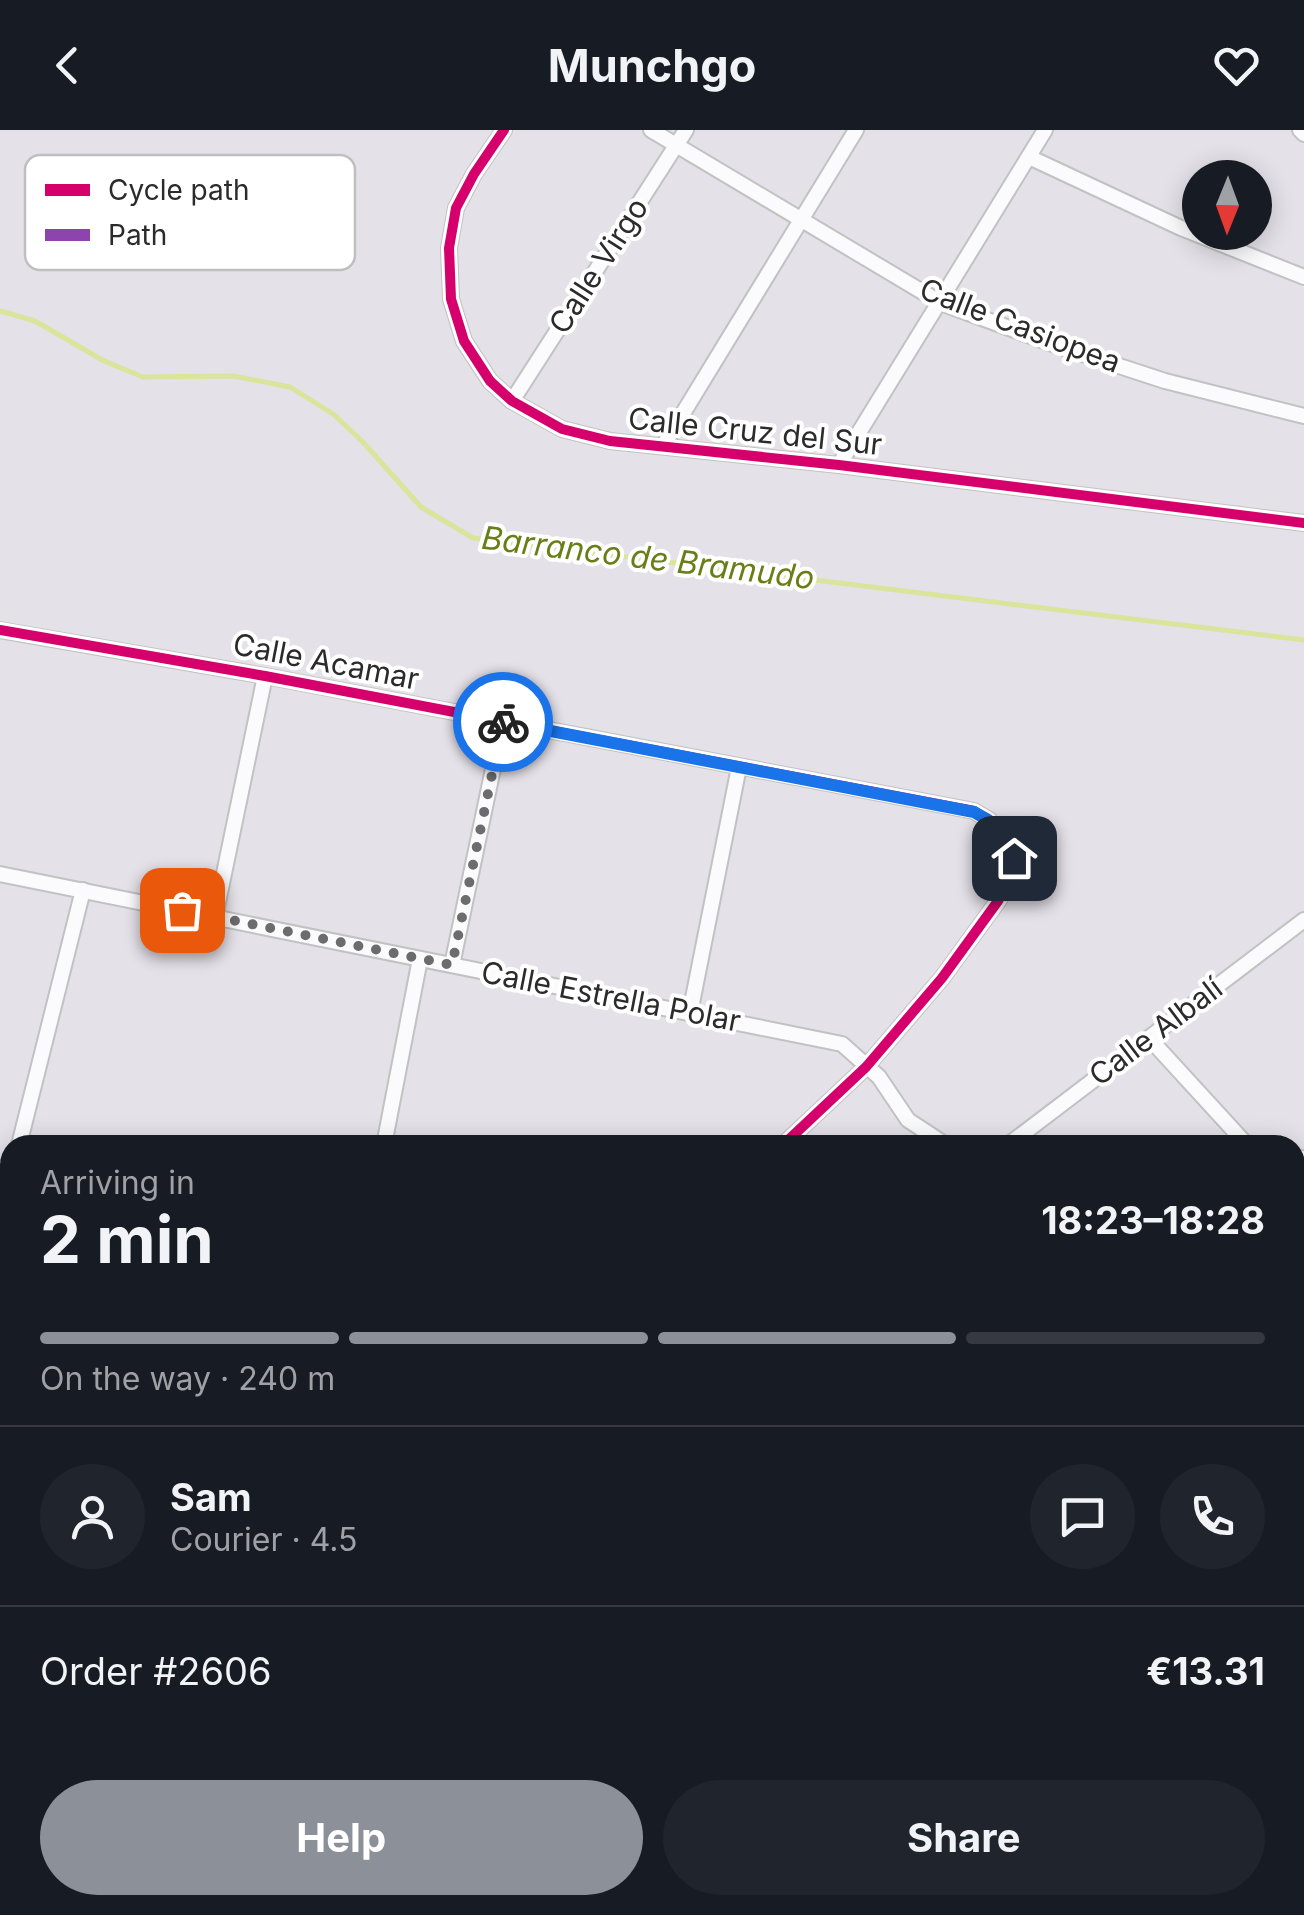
<!DOCTYPE html>
<meta charset="utf-8">
<style>
body{margin:0;font-family:Inter,sans-serif;background:#20242c;color:#f1f3f6;height:100vh;display:flex;flex-direction:column;font-size:38px;white-space:nowrap}
*{box-sizing:border-box;margin:0}
p{font-size:32px;color:#9ea1a6}
.icon{flex:none;width:55px;height:55px;fill:none;stroke:currentColor;stroke-width:2;stroke-linecap:round;stroke-linejoin:round}
.map{position:relative;flex:1;overflow:hidden}
.sheet{position:absolute;left:0px;top:1005px;width:1305px;height:780px;display:flex;flex-direction:column;background:#171b24;border-radius:30px 30px 0 0;box-shadow:0 5px 25px #0003}
.sheet>*{flex:none}
.needle{width:65px;rotate:181deg}
.controls{position:absolute;left:1182px;top:30px;display:grid;gap:20px}
.controls a{display:grid;place-items:center;width:90px;height:90px;border-radius:50%;background:#171b24;box-shadow:0 5px 25px #0003;font-size:50px}
.pin{position:absolute;display:grid;place-items:center;width:85px;height:85px;color:#fff;margin:-42px;border-radius:20px;box-shadow:0 5px 15px #0006}
.courier{position:absolute;display:grid;place-items:center;width:100px;height:100px;margin:-50px;border:8px solid #1a73e8;border-radius:50%;background:#fff;color:#222;box-shadow:0 2px 12px #0007}
.headline em{font-style:normal;font-weight:700}
.headline div{display:flex;flex-direction:column-reverse}
.headline{display:flex;align-items:center;justify-content:space-between;height:170px;padding:0 40px}
h1{font-size:65px;font-weight:700;line-height:75px}
.bar{display:grid;grid-template-columns:repeat(4,1fr);gap:15px 10px;align-content:center;height:120px;padding:0 40px}
.bar i{height:12px;border-radius:8px;background:#363941}
.bar .current{background:#8c9099}
.bar p{grid-column:span 4}
.line{display:flex;align-items:center;gap:25px;padding:0 40px;border-top:2px solid #363941}
.line div{flex:1}
.round{display:grid;place-items:center;flex:none;width:105px;height:105px;border-radius:52px;background:#20242c}
.action{display:flex;gap:20px;margin-top:auto;padding:20px 40px}
.action a{flex:1;height:115px;border-radius:60px;background:#8c9099;color:#fff;font-size:40px;font-weight:700;line-height:115px;text-align:center}
.action a+a{background:#20242c;color:#f1f3f6}
header{display:flex;justify-content:space-between;align-items:center;height:130px;padding:0 40px;background:#171b24;font-size:45px;font-weight:700}
.map>svg:first-child{display:block}
</style>
<header><svg class="icon" aria-label="back" viewBox="0 0 24 24"><path d="M15 5l-7 7 7 7"/></svg>Munchgo<svg class="icon" aria-label="heart" viewBox="0 0 24 24"><path d="M12 20l-8-8c-3-5 5-10 8-4 3-6 11-1 8 4z"/></svg></header>
<div class="map">
<svg width="1304" height="1785" viewBox="0 0 1304 1785">
<rect width="100%" height="100%" fill="#e4e1e8"/>
<!-- green -->
<path fill="#e0bdd0" d="M0,1356l10,1v176l-10,-2z"/>
<g fill="none" stroke-linecap="round" stroke-linejoin="round">
<!-- stream -->
<path stroke="#dae49a" stroke-width="5" d="M0,181l35,10 69,40 39,16 90,-1 57,11 43,27 29,27 59,66 52,31 831,102"/>
<defs>
<g id="street">
<path d="M504,0l-30,44 -18,34 -7,40 2,51 13,42 26,40 22,20 50,28 48,12 229,24 465,58"/>
<path d="M651,0l290,173 117,43 107,35 139,35"/>
<path d="M1300,0l4,4"/>
<path d="M1029,27l152,71 123,49"/>
<path d="M512,271l174,-271"/>
<path d="M663,316l193,-316"/>
<path d="M839,335l206,-335"/>
<path d="M0,500l265,46 709,135 15,9 25,39 -1,16 -15,26 -56,77 -76,89 -83,78"/>
<path d="M0,744l842,170 37,33 29,43 38,25"/>
<path d="M215,787l50,-241"/>
<path d="M452,835l51,-244"/>
<path d="M690,883l49,-246"/>
<path d="M1149,908l98,107"/>
<path d="M19,1015l64,-255"/>
<path d="M384,1015l36,-186"/>
<path d="M1008,1015l296,-225"/>
<path d="M1295,1035l9,-7"/>
<path d="M0,1038l10,2"/>
<path d="M1295,1069l9,9"/>
<path d="M1295,1291l9,-7"/>
<path d="M0,1341l10,1"/>
<path d="M1295,1409l9,3"/>
<path d="M1295,1549l9,-18"/>
<path d="M1295,1565l9,15"/>
</g>
<g id="highway">
<path d="M0,1405l10,1"/>
<path d="M0,1424h10"/>
<path d="M0,1450l10,1"/>
<path d="M1295,1704l9,2"/>
<path d="M1295,1741l9,2"/>
</g>
</defs>
<!-- street casing -->
<use href="#street" stroke="#c1c2c2" stroke-width="18"/>
<!-- highway casing -->
<use href="#highway" stroke="#bfbec0" stroke-width="29"/>
<!-- street -->
<use href="#street" stroke="#fbfafc" stroke-width="14"/>
<!-- highway -->
<use href="#highway" stroke="#dbd5e7" stroke-width="25"/>
<!-- quiet -->
<g stroke="#8e44ad" stroke-width="8" stroke-dasharray="15 8" stroke-linecap="butt">
<path d="M0,1384l3,128 7,5"/>
<path d="M737,1775l23,10"/>
<path d="M709,1785l2,-10"/>
</g>
<defs>
<g id="cycleway">
<path d="M504,0l-30,44 -18,34 -7,40 2,51 13,42 26,40 22,20 50,28 48,12 229,24 465,58"/>
<path d="M0,500l265,46 709,135 15,9 25,39 -1,16 -15,26 -56,77 -76,89 -83,78"/>
</g>
</defs>
<!-- cycleway casing -->
<use href="#cycleway" stroke="#fff" stroke-width="16"/>
<!-- cycleway -->
<use href="#cycleway" stroke="#d6006c" stroke-width="10"/>
</g>
<g fill="none" stroke-linecap="round" stroke-linejoin="round">
<!-- done -->
<path stroke="#6c6b6d" stroke-width="10" stroke-dasharray="0 18" d="M182,780l270,55 51,-243"/>
<!-- route -->
<path stroke="#1a73e8" stroke-width="12" d="M503,592l471,90 14,8 26,38"/>
</g>
<g text-anchor="middle" stroke-width="8" stroke-linejoin="round" paint-order="stroke">
<!-- street labels -->
<g font-size="30" fill="#2b2b2b" stroke="#fff">
<text transform="translate(599 136) rotate(-57)" y="10">Calle Virgo</text>
<text transform="translate(1020 196) rotate(21)" y="10">Calle Casiopea</text>
<text transform="translate(755 302) rotate(6)" y="10">Calle Cruz del Sur</text>
<text transform="translate(326 532) rotate(11)" y="10">Calle Acamar</text>
<text transform="translate(611 867) rotate(11)" y="10">Calle Estrella Polar</text>
<text transform="translate(1156 902) rotate(-37)" y="10">Calle Albalí</text>
</g>
<!-- water labels -->
<g font-size="32" font-style="italic" fill="#687e17" stroke="#fff">
<text transform="translate(648 428) rotate(7)" y="11">Barranco de Bramudo</text>
</g>
</g>
<!-- legend -->
<rect x="25" y="25" width="330" height="115" rx="15" fill="#fff" stroke="#bfbfbf" stroke-width="2.5"/>
<rect x="45" y="54" width="45" height="12" fill="#d6006c"/>
<rect x="45" y="99" width="45" height="12" fill="#8e44ad"/>
<g font-size="28" fill="#2b2b2b">
<text x="108" y="70">Cycle path</text>
<text x="108" y="115">Path</text>
</g>
</svg>
<div class="controls">
<a><svg class="needle" viewBox="-14 -14 28 28"><path d="M0-13l5 13h-10z" fill="#e53935"/><path d="M0 13l5-13h-10z" fill="#9ea1a6"/></svg></a>
</div>
<div class="pin" style="left:182px;top:780px;background:#ea580c"><svg class="icon" aria-label="bag" viewBox="0 0 24 24"><path d="M5 8h14l-1 12H6zM9 8a3 3 0 0 1 6 0"/></svg></div>
<div class="pin" style="left:1014px;top:728px;background:#1f2937"><svg class="icon" aria-label="home" viewBox="0 0 24 24"><path d="M3 11l9-7 9 7M6 9v11h12V9"/></svg></div>
<div class="courier" style="left:503px;top:592px"><svg class="icon" aria-label="bike" viewBox="0 0 24 24"><circle cx="6" cy="16" r="4"/><circle cx="18" cy="16" r="4"/><path d="M6 16l4-8h5l3 8M10 8l3 8H6M13 5h3"/></svg></div>
<section class="sheet">
<div class="headline"><div><h1>2 min</h1><p>Arriving in</p></div><em>18:23–18:28</em></div>
<div class="bar"><i class="current"></i><i class="current"></i><i class="current"></i><i></i><p>On the way · 240 m</p></div>
<div class="line" style="height:180px"><a class="round"><svg class="icon" aria-label="person" viewBox="0 0 24 24"><circle cx="12" cy="8" r="4"/><path d="M4 21q1-7 8-7t8 7"/></svg></a><div><b>Sam</b><p>Courier · 4.5</p></div><a class="round"><svg class="icon" aria-label="chat" viewBox="0 0 24 24"><path d="M4 5h16v11H9l-5 4z"/></svg></a><a class="round"><svg class="icon" aria-label="phone" viewBox="0 0 24 24"><path d="M5 4h4l2 5-3 2q2 4 5 5l2-3 5 2v4C11 20 4 13 5 4z"/></svg></a></div>
<div class="line" style="height:130px"><div>Order #2606</div><b>€13.31</b></div>
<div class="action"><a>Help</a><a>Share</a></div>
</section>
</div>
